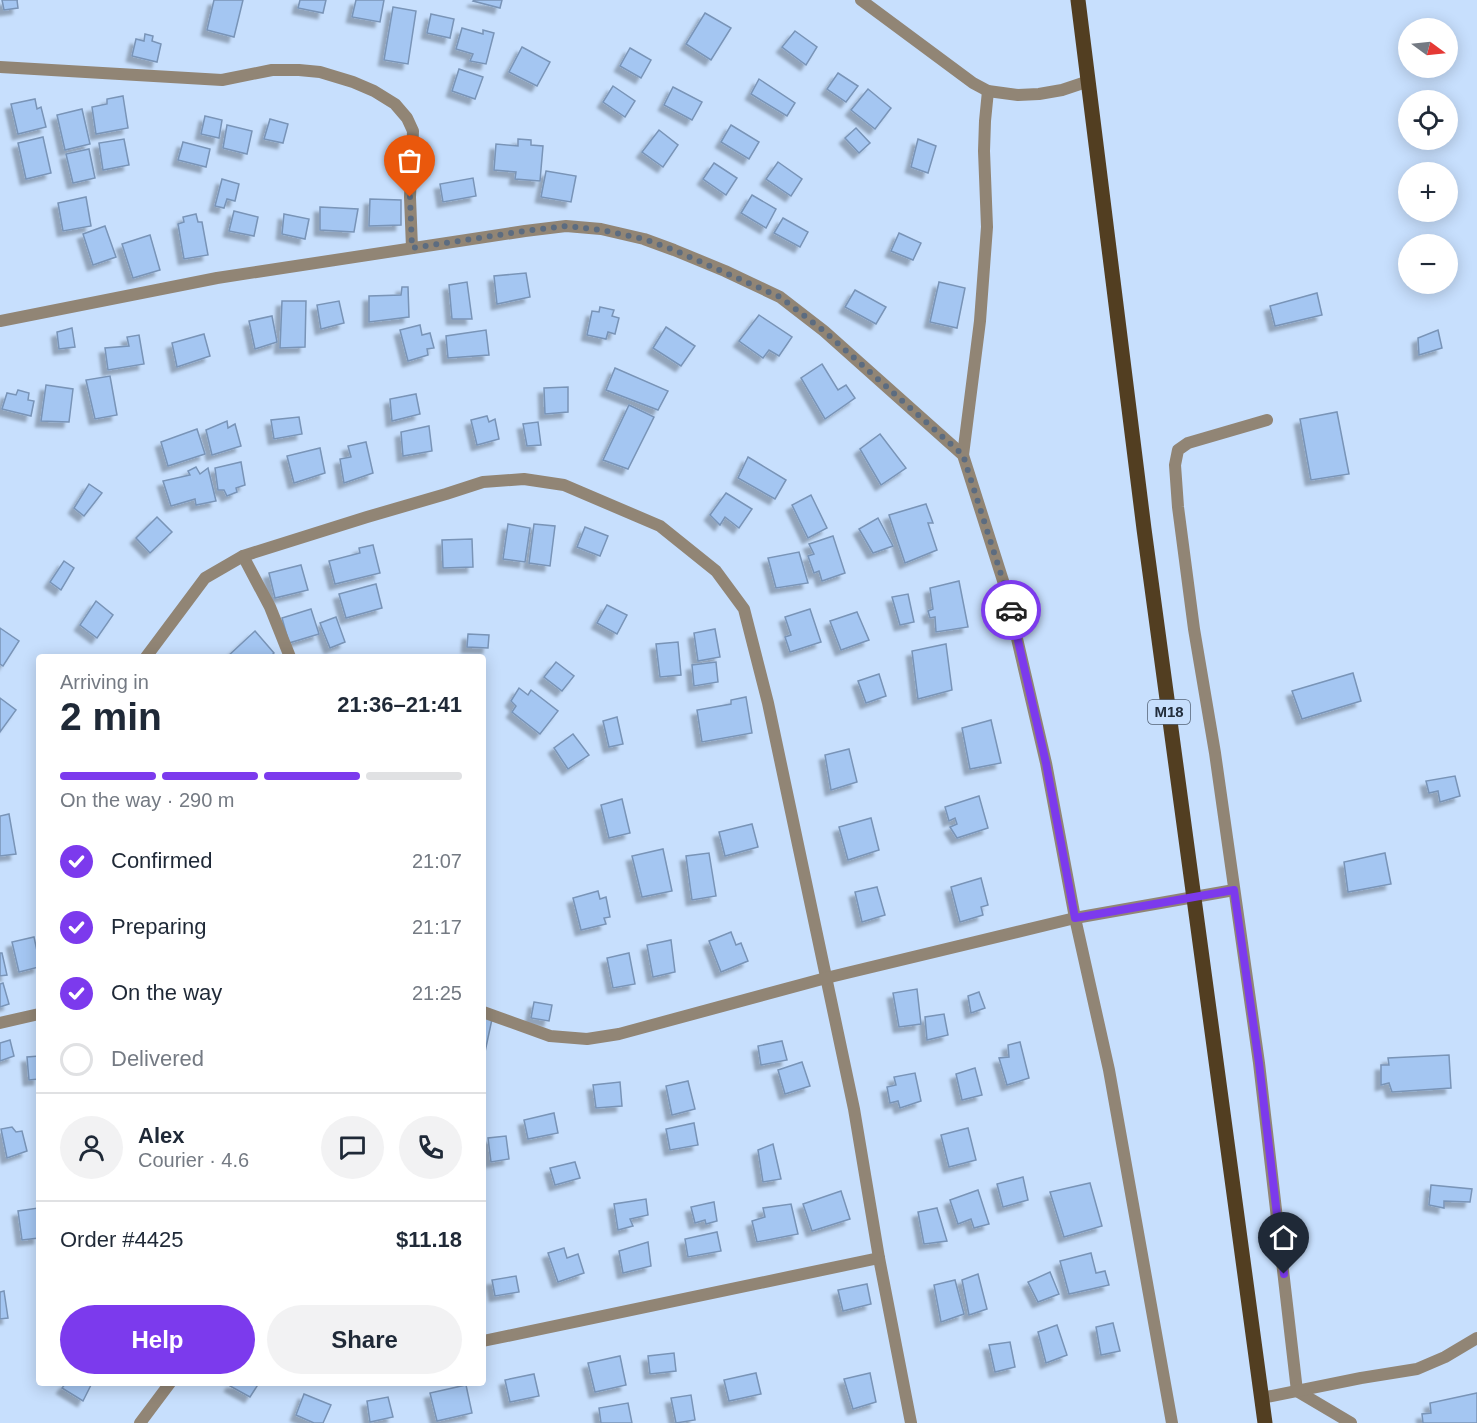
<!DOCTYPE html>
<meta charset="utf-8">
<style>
body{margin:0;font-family:Arial,sans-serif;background:#f2f2f3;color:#1f2937;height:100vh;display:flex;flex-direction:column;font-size:22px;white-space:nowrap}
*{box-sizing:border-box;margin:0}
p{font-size:20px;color:#747a83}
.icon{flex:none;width:33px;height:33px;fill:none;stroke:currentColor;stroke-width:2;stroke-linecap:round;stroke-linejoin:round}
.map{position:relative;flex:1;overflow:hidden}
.drawer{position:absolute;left:36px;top:654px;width:450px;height:732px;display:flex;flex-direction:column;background:#fff;border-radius:6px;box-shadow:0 3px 15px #0003}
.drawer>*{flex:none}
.needle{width:39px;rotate:105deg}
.tools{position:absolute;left:1398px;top:18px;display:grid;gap:12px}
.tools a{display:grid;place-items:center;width:60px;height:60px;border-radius:50%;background:#fff;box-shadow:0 3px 15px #0003;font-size:30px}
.pin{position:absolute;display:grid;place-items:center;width:51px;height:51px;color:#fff;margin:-62px -26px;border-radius:50% 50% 50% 0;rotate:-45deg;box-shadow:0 0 6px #0007}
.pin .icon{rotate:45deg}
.courier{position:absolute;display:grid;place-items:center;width:60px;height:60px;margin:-30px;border:4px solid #7c3aed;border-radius:50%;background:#fff;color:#222;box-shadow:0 2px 8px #0007}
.headline em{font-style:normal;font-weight:700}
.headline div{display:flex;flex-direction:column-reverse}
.headline{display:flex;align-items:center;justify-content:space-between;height:102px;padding:0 24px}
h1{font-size:39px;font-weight:700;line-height:45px}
.bar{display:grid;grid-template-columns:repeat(4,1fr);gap:9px 6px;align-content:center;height:72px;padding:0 24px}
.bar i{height:8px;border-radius:4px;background:#e0e1e3}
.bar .on{background:#7c3aed}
.bar p{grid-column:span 4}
.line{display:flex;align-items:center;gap:15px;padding:0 24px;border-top:2px solid #e0e1e3}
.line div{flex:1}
.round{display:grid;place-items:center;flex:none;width:63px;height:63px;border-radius:32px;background:#f2f2f3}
ol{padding:0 24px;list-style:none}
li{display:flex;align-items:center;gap:18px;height:66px}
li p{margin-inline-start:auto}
li .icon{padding:6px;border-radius:50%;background:#7c3aed;color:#fff;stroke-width:4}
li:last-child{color:#747a83}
li i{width:33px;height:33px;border:3px solid #e0e1e3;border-radius:50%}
.cta{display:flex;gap:12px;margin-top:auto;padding:12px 24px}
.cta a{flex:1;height:69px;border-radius:36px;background:#7c3aed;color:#fff;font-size:24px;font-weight:700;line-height:69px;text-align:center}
.cta a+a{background:#f2f2f3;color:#1f2937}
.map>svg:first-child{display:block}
</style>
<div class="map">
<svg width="1477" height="1423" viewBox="0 0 1477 1423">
<defs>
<filter id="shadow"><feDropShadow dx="-5.5" dy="5.5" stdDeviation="1.5" flood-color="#0004"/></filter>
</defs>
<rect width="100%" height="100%" fill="#c7dffd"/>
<!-- building -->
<g fill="#a4c6f2" stroke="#7994b7" stroke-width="1.5" filter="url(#shadow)">
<path d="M2,0h16h-1l1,8 -14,2z"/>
<path d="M214,0h29l-9,37 -27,-7z"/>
<path d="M300,0h26l-3,13 -25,-5z"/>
<path d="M356,0h28l-4,22 -28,-5z"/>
<path d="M474,0h28l-2,8 -27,-7z"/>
<path d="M393,7l23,4 -8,53 -24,-4z"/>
<path d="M705,13l26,15 -20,32 -25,-16z"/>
<path d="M431,14l23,5 -4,19 -23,-5z"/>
<path d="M462,28l21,6v-4l11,3 -8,31 -16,-3 3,-7 -17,-5z"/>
<path d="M795,31l22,16 -11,18 -24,-18z"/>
<path d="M145,34l8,2 -1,5 9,3 -4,18 -25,-6 4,-17 8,2z"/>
<path d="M522,47l28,15 -13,24 -28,-14z"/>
<path d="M630,48l21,12 -10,18 -21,-12z"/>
<path d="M459,69l24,8 -8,22 -23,-8z"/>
<path d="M838,73l20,13 -12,16 -19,-13z"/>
<path d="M759,79l36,24 -8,13 -36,-22z"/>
<path d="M613,86l22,15 -10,16 -22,-15z"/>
<path d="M673,87l29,15 -10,18 -28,-15z"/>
<path d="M868,89l23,19 -16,21 -24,-19z"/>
<path d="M123,96l5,32 -32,6 -4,-27 15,-3v-5z"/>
<path d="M35,99l2,10 4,-2 5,20 -28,7 -7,-30z"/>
<path d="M82,109l8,35 -25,6 -8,-35z"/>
<path d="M205,116l17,4 -3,18 -18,-4z"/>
<path d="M270,119l18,5 -5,19 -19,-4z"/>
<path d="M227,125l25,6 -5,23 -24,-6z"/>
<path d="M731,125l28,17 -10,17 -28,-17z"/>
<path d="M856,128l14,15 -11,10 -14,-15z"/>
<path d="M659,130l19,15 -15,22 -21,-15z"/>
<path d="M43,137l8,36 -25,6 -8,-36z"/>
<path d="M124,139l5,26 -26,5 -4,-27z"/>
<path d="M518,139l13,1v5l12,1 -3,35 -25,-2 1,-7 -22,-2 2,-26 22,2z"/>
<path d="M918,139l18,7 -8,27 -17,-6z"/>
<path d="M183,142l27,7 -4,18 -28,-7z"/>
<path d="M89,149l6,29 -22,5 -7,-29z"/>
<path d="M778,162l24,17 -11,17 -25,-17z"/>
<path d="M714,163l23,15 -11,17 -23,-16z"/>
<path d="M546,171l30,5 -5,26 -30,-5z"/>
<path d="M473,178l3,18 -33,6 -3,-18z"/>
<path d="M222,179l17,5 -4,17 -8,-2 -3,9 -9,-2z"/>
<path d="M752,195l24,14 -10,19 -25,-15z"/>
<path d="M86,197l5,29 -28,5 -5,-28z"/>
<path d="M370,199l31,1v25l-32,1z"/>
<path d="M320,207l38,2 -4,23 -34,-2z"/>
<path d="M234,211l24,6 -4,19 -25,-5z"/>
<path d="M196,214l2,8h4l6,33 -24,4 -6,-35 6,-2 -1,-5z"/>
<path d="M284,214l25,5 -4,20 -23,-5z"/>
<path d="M783,218l25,14 -8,15 -26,-14z"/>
<path d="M105,226l11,31 -23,8 -10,-31z"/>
<path d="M899,233l22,10 -8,17 -22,-9z"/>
<path d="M150,235l10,35 -27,8 -11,-34z"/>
<path d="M526,273l4,24 -33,7 -3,-28z"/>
<path d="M467,282l5,37h-20l-3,-34z"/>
<path d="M939,282l26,6 -8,40 -27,-6z"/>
<path d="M402,287h6l1,30 -40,5v-26l32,-1z"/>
<path d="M855,290l31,17 -10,17 -31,-17z"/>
<path d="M1317,293l5,22 -47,11 -5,-20z"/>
<path d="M282,301h24l-1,46 -25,1z"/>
<path d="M339,301l5,22 -23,6 -4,-24z"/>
<path d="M600,307l14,3 -2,6 7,2 -4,16 -7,-2 -2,7 -19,-4 5,-24 7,1z"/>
<path d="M759,315l33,22 -13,19 -10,-6 -6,8 -24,-17z"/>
<path d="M272,316l5,26 -22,7 -6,-28z"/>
<path d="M420,325l2,10 8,-2 4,15 -7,1 1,6 -20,6 -8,-31z"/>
<path d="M666,327l29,19 -14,20 -28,-18z"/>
<path d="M72,328l3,19 -16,2 -2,-17z"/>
<path d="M486,330l3,25 -41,3 -2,-22z"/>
<path d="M1438,330l4,18 -23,7 -1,-17z"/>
<path d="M204,334l6,22 -33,11 -5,-24z"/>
<path d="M139,335l5,29 -36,6 -3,-22 24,-2 -2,-9z"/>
<path d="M822,364l16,26 8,-5 9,13 -30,21 -24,-41z"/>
<path d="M615,368l53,23 -10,19 -52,-20z"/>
<path d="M110,376l7,39 -22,4 -9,-39z"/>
<path d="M46,385l27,4 -4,33 -28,-1z"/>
<path d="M568,387v25l-23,2 -1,-26z"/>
<path d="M18,390l11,3 -1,7 6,1 -3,15 -29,-7 5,-16 9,2z"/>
<path d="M416,394l4,20 -28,7 -2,-22z"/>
<path d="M629,405l25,12 -26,52 -25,-9z"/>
<path d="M1337,412l12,62 -38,6 -11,-61z"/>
<path d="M487,416l2,6 6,-3 4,20 -22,6 -6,-25z"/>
<path d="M299,417l3,17 -28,5 -3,-19z"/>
<path d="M227,421l1,7 7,-4 6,22 -29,9 -6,-25z"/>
<path d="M538,422l3,23 -14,1 -4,-22z"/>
<path d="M429,426l3,25 -29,5 -2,-24z"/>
<path d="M197,429l8,25 -37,12 -7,-24z"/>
<path d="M880,434l26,34 -25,17 -21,-36z"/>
<path d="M366,442l7,31 -29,10 -4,-24 11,-2 -3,-11z"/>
<path d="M320,448l5,25 -31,10 -7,-27z"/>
<path d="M748,457l38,23 -11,19 -37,-21z"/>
<path d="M241,462l4,23 -9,3 1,4 -10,4 -3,-6h-6l-3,-22z"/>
<path d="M196,467l4,7 8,-6 8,33 -20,4 -1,-6 -24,7 -8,-25 27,-6 -2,-4z"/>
<path d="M89,484l13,9 -18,23 -10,-8z"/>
<path d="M726,493l26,16 -13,19 -14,-11 -5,8 -10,-10z"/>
<path d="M811,495l16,33 -19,10 -16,-33z"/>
<path d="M926,504l7,19h-5l9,27 -32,13 -16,-48z"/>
<path d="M157,517l15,15 -22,21 -14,-15z"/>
<path d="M878,518l15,28 -20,7 -14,-24z"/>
<path d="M508,524l22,4 -5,34 -22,-3z"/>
<path d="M534,524l21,2 -5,40 -21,-3z"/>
<path d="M585,527l23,9 -8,20 -23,-9z"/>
<path d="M833,536l12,37 -23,8 -3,-10 -5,2 -6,-17 6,-2 -5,-10z"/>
<path d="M472,539l1,28 -30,1 -1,-28z"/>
<path d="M373,545l7,28 -45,11 -6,-23 31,-8 -1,-5z"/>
<path d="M799,552l9,31 -32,5 -8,-30z"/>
<path d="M64,561l10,7 -13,22 -11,-8z"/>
<path d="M301,565l7,25 -33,8 -6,-25z"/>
<path d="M959,581l9,46 -32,5 -1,-15 -5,1 -2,-7 5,-2 -3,-21z"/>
<path d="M376,584l6,24 -36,10 -7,-24z"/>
<path d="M908,594l6,28 -14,3 -8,-28z"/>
<path d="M96,601l17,14 -16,23 -17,-13z"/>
<path d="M607,605l20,10 -10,19 -20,-11z"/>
<path d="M311,609l8,25 -30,9 -7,-25z"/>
<path d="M810,609l11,33 -31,10 -5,-15 6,-2 -6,-18z"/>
<path d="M857,612l12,28 -28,10 -11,-29z"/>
<path d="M336,617l9,25 -15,6 -10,-25z"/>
<path d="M0,628l19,13 -16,25 -3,-2z"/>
<path d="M715,629l5,28 -22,4 -4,-28z"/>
<path d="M255,631l19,22 -4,4h-43z"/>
<path d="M468,634l21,1 -1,13 -21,-1z"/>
<path d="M678,642l3,33 -21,2 -4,-33z"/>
<path d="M946,644l6,46 -34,9 -6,-48z"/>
<path d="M556,662l18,14 -12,15 -18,-14z"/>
<path d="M716,662l2,20 -24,4 -2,-21z"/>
<path d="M1353,673l8,28 -59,18 -10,-28z"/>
<path d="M879,674l7,22 -20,7 -8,-22z"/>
<path d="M519,688l9,7 3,-5 27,21 -18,23 -28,-22 4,-6 -5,-5z"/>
<path d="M746,697l6,36 -50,9 -5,-32 34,-6v-4z"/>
<path d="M0,698l16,12 -16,22z"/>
<path d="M617,717l6,27 -14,3 -6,-26z"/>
<path d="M991,720l10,43 -31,6 -8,-41z"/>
<path d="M573,734l16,21 -21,14 -14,-21z"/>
<path d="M849,749l8,33 -26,8 -6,-35z"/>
<path d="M1455,776l5,20 -20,6 -2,-11 -9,2 -3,-12z"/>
<path d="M979,796l9,32 -31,10 -7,-11 7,-3 -2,-6 -6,3 -4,-14z"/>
<path d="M622,799l8,34 -21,5 -8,-33z"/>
<path d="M9,814l7,40 -16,2v-40z"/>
<path d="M871,818l8,32 -31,10 -9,-33z"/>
<path d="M752,824l6,23 -33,9 -6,-24z"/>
<path d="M663,849l9,42 -30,6 -10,-41z"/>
<path d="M709,853l7,43 -24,4 -6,-44z"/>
<path d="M1385,853l6,31 -43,8 -4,-30z"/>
<path d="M981,878l7,27 -7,2 2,8 -23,7 -9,-35z"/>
<path d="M877,887l8,28 -23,7 -7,-30z"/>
<path d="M598,891l2,8 6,-2 4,20 -6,1 2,6 -25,6 -8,-32z"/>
<path d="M731,932l5,13 5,-2 7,18 -27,11 -12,-31z"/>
<path d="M34,937l5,23v7l-20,5 -7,-30z"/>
<path d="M671,940l4,32 -22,5 -6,-32z"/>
<path d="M0,953h2l5,22 -7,1z"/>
<path d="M629,953l6,31 -22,4 -6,-30z"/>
<path d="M3,983l6,21 -9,3v-23z"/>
<path d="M917,989l4,35 -22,3 -6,-34z"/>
<path d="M979,992l6,16 -14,5 -3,-17z"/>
<path d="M534,1002l18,3 -3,16 -18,-3z"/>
<path d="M944,1014l4,21 -21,5 -2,-23z"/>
<path d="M483,1017l9,2 -7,33h-2z"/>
<path d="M10,1040l4,16 -14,5v-18z"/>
<path d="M782,1041l5,19 -26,5 -3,-19z"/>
<path d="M1020,1042l9,36 -22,7 -8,-27 10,-1 -1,-12z"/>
<path d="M1449,1055l2,33 -59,4 -3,-9 -8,2v-20h8l-1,-7z"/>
<path d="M39,1056v23l-10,1 -2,-23z"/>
<path d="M802,1062l8,24 -25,8 -7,-24z"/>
<path d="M975,1068l7,27 -20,5 -6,-26z"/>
<path d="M915,1073l6,28 -21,7 -2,-7 -8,2 -3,-16 9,-2 -2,-8z"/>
<path d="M688,1081l7,28 -23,6 -6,-29z"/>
<path d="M620,1082l2,24 -26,2 -3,-23z"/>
<path d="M554,1113l4,20 -30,6 -4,-19z"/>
<path d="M694,1123l4,22 -28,5 -4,-21z"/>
<path d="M12,1127l4,5 6,-1 5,20 -20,7 -6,-29z"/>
<path d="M968,1128l8,32 -27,7 -8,-32z"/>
<path d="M506,1136l3,23 -18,3 -3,-24z"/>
<path d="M773,1144l8,35 -18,3 -5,-32z"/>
<path d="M575,1162l5,16 -25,7 -5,-17z"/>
<path d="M1023,1177l5,23 -25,7 -6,-23z"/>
<path d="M1090,1183l12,43 -38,11 -14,-45z"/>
<path d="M1431,1185l41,4 -2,13 -26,-1v7l-15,-3z"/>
<path d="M978,1190l11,34 -15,4 -3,-9 -13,5 -8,-24z"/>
<path d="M841,1191l9,28 -38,12 -9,-27z"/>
<path d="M646,1199l2,16 -18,4 3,7 -15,4 -4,-26z"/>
<path d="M714,1202l3,19 -11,3 -1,-4 -10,3 -4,-16z"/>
<path d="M791,1204l7,30 -41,8 -5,-21 13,-4 -2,-9z"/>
<path d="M38,1208l1,30 -17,2 -4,-29z"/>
<path d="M937,1208l10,33 -23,3 -6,-32z"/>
<path d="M717,1232l4,19 -33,6 -3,-18z"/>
<path d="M648,1242l3,24 -28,7 -4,-22z"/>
<path d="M564,1248l3,10 11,-4 6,19 -26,9 -10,-29z"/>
<path d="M1091,1253l5,20 9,-2 4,14 -40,9 -9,-33z"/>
<path d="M1050,1272l9,22 -21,8 -10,-20z"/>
<path d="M978,1274l9,35 -18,6 -7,-35z"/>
<path d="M516,1276l3,16 -24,4 -3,-16z"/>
<path d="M955,1280l9,34 -23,8 -7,-37z"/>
<path d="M867,1284l4,20 -28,7 -5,-21z"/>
<path d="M4,1291l4,27 -8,1v-27z"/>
<path d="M1113,1323l7,28 -19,4 -5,-28z"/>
<path d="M1057,1325l10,30 -21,8 -8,-31z"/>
<path d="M1010,1342l5,25 -20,5 -6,-27z"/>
<path d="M674,1353l2,18 -26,3 -2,-18z"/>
<path d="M620,1356l6,29 -31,7 -7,-29z"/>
<path d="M756,1373l5,21 -32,7 -5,-21z"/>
<path d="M870,1373l6,29 -23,7 -9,-30z"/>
<path d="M534,1374l5,22 -29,6 -5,-22z"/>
<path d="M66,1383h26l-9,18 -21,-13z"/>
<path d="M232,1383h27l-9,14 -20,-11z"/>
<path d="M466,1385l6,28 -35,8 -7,-28z"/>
<path d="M1477,1393v30h-54l-1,-9 9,-1 -1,-10z"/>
<path d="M304,1394l27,11 -8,18h-9l-18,-8z"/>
<path d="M691,1395l4,25 -19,3 -5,-25z"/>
<path d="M388,1397l5,20 -23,5 -3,-21z"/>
<path d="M628,1403l4,20h-31l-2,-15z"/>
</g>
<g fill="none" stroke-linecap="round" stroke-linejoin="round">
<!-- street -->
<g stroke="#918575" stroke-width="12">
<path d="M861,0l112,83 15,8 30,4 21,-1 23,-4 27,-9"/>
<path d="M0,67l222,13 50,-10h27l21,2 33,10 21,9 21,13 12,14 6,13 -3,66 2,51"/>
<path d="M0,321l217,-43 308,-47 41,-5 35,3 43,10 30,11 51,21 55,26 44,34 139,124 42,132 41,176 29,155 34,152 63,353"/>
<path d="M1267,420l-79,23 -10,7 -3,15 3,42 16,122 21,124 44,310 38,328"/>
<path d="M963,455l17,-134 7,-94 -3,-76 1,-30 3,-30"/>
<path d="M243,556l27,51 20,50"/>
<path d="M146,657l59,-79 38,-22 124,-39 79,-23 37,-12 41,-3 40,6 96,41 56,45 28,38 24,94 86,406 25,149 32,165"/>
<path d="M483,1012l67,24 37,3 32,-5 207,-56 249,-60 159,-28"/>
<path d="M0,1023l39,-9"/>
<path d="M483,1341l396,-83"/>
<path d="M1297,1391l54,32"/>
<path d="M1262,1398l99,-20 56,-9 28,-12 32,-19"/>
<path d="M140,1423l30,-40"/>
</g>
<!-- primary -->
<path stroke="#523e21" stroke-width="15" d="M1078,0l66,529 121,894"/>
</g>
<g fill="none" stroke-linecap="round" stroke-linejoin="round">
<!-- done -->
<path stroke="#5c6c80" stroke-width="6" stroke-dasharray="0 10.8" d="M410,197l2,51 113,-17 41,-5 35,4 43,9 30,11 106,47 44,34 139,124 42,132 6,23"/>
<!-- route -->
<path stroke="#7c3aed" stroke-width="8" d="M1011,610l35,153 29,155 159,-28 25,173 25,211"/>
</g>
<g text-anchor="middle" stroke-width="5" stroke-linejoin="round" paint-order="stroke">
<!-- shield labels -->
<rect fill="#c7dffd" stroke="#546376" stroke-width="1.5" x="1148" y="700" width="42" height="24" rx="4.5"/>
<g font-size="15" font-weight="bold" fill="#232e3c">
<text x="1169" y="717">M18</text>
</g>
</g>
</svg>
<div class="tools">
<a><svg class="needle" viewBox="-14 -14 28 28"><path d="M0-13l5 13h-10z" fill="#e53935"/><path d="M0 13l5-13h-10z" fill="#747a83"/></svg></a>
<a><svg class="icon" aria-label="locate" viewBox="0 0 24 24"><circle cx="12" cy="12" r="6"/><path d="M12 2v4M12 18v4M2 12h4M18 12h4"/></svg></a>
<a>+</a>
<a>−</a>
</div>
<div class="pin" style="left:410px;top:197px;background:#ea580c"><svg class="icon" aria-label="bag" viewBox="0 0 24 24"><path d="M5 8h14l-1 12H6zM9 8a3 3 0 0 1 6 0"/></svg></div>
<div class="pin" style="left:1284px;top:1274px;background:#1f2937"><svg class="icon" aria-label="home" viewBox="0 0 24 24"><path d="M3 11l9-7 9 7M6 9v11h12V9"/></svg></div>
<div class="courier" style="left:1011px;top:610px"><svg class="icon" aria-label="car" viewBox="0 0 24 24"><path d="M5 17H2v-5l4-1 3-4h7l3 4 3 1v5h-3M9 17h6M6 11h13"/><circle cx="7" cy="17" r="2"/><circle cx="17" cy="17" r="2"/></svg></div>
<section class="drawer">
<div class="headline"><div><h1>2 min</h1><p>Arriving in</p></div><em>21:36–21:41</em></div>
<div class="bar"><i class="on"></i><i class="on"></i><i class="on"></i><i></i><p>On the way · 290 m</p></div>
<ol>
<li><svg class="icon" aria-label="check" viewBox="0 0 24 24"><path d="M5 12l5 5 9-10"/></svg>Confirmed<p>21:07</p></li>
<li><svg class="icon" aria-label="check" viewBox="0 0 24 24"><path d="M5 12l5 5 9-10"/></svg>Preparing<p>21:17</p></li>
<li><svg class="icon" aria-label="check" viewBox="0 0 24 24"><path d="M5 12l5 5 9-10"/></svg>On the way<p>21:25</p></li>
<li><i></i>Delivered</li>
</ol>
<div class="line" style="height:108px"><a class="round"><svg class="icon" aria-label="person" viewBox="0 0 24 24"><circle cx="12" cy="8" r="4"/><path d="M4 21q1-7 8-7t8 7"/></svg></a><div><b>Alex</b><p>Courier · 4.6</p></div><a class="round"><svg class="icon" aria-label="chat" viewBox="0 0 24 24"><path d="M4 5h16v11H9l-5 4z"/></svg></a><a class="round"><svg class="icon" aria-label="phone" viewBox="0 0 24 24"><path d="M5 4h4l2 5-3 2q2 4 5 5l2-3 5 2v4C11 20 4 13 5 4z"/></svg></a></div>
<div class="line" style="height:78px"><div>Order #4425</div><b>$11.18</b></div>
<div class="cta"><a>Help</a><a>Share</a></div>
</section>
</div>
